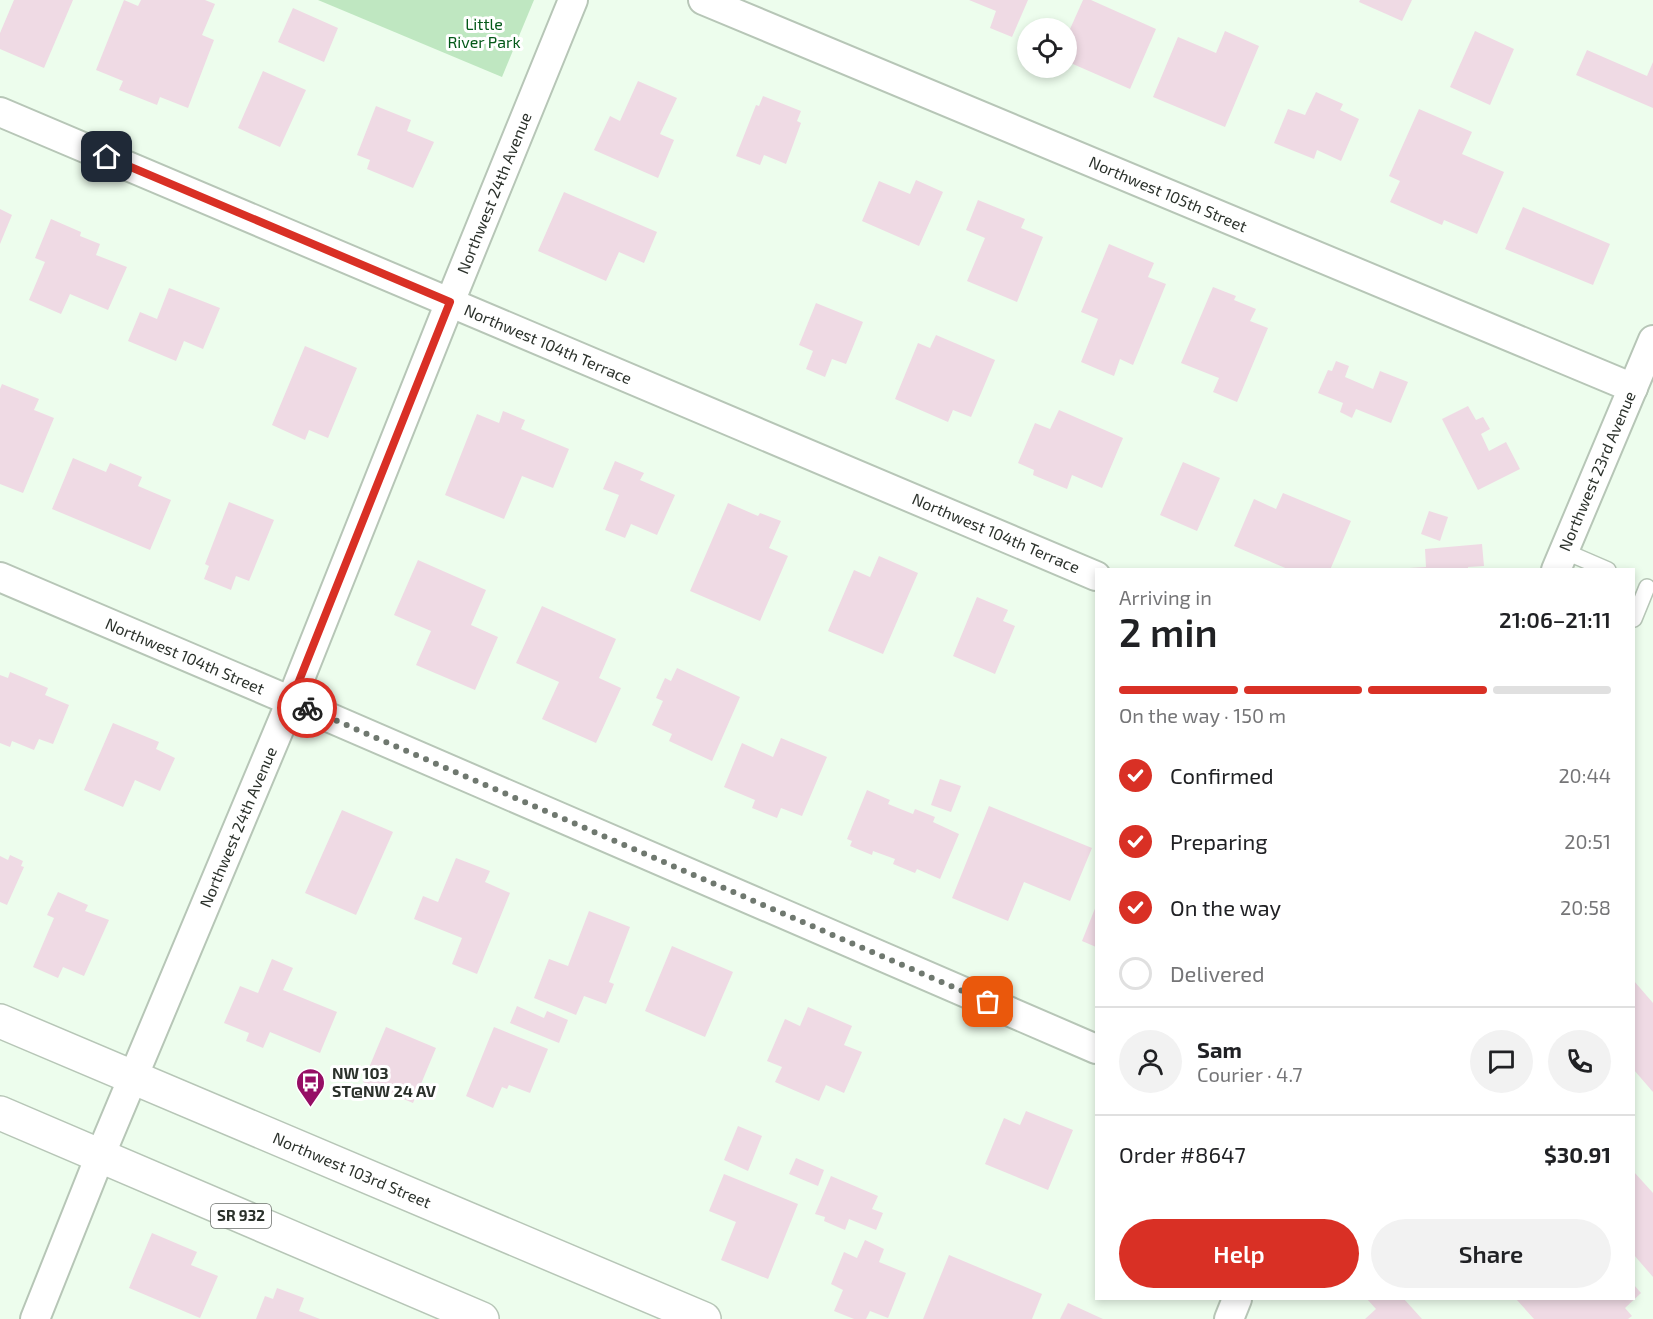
<!DOCTYPE html>
<meta charset="utf-8">
<style>
body{margin:0;font-family:"Exo 2",sans-serif;background:#f2f2f2;color:#202124;height:100vh;display:flex;flex-direction:column;font-size:22px;white-space:nowrap}
*{box-sizing:border-box;margin:0}
p{font-size:20px;color:#757577}
.icon{flex:none;width:33px;height:33px;fill:none;stroke:currentColor;stroke-width:2;stroke-linecap:round;stroke-linejoin:round}
.map{position:relative;flex:1;overflow:hidden}
.details{position:absolute;left:1095px;top:568px;width:540px;height:732px;display:flex;flex-direction:column;background:#fff;border-radius:0px;box-shadow:0 3px 9px #0003}
.details>*{flex:none}
.tools{position:absolute;left:1017px;top:18px;display:grid;gap:12px}
.tools a{display:grid;place-items:center;width:60px;height:60px;border-radius:50%;background:#fff;box-shadow:0 3px 9px #0003;font-size:30px}
.pin{position:absolute;display:grid;place-items:center;width:51px;height:51px;color:#fff;margin:-26px;border-radius:12px;box-shadow:0 3px 9px #0006}
.courier{position:absolute;display:grid;place-items:center;width:60px;height:60px;margin:-30px;border:4px solid #d93025;border-radius:50%;background:#fff;color:#222;box-shadow:0 2px 8px #0007}
.headline em{font-style:normal;font-weight:600}
.headline div{display:flex;flex-direction:column-reverse}
.headline{display:flex;align-items:center;justify-content:space-between;height:102px;padding:0 24px}
h1{font-size:39px;font-weight:600;line-height:45px}
.bar{display:grid;grid-template-columns:repeat(4,1fr);gap:9px 6px;align-content:center;height:72px;padding:0 24px}
.bar i{height:8px;border-radius:4px;background:#e0e0e0}
.bar .current{background:#d93025}
.bar p{grid-column:span 4}
.line{display:flex;align-items:center;gap:15px;padding:0 24px;border-top:2px solid #e0e0e0}
.line div{flex:1}
.round{display:grid;place-items:center;flex:none;width:63px;height:63px;border-radius:32px;background:#f2f2f2}
ol{padding:0 24px;list-style:none}
li{display:flex;align-items:center;gap:18px;height:66px}
li p{margin-inline-start:auto}
li .icon{padding:6px;border-radius:50%;background:#d93025;color:#fff;stroke-width:4}
li:last-child{color:#757577}
li i{width:33px;height:33px;border:3px solid #e0e0e0;border-radius:50%}
.button{display:flex;gap:12px;margin-top:auto;padding:12px 24px}
.button a{flex:1;height:69px;border-radius:36px;background:#d93025;color:#fff;font-size:24px;font-weight:600;line-height:69px;text-align:center}
.button a+a{background:#f2f2f2;color:#202124}
.map>svg:first-child{display:block}
</style>
<div class="map">
<svg width="1653" height="1319" viewBox="0 0 1653 1319">
<rect width="100%" height="100%" fill="#edfded"/>
<!-- green -->
<path fill="#bfe7c1" d="M318,0h216l-32,77z"/>
<!-- building -->
<g fill="#efdae4">
<path d="M14,0h59l-29,68 -44,-19v-16z"/>
<path d="M124,0l14,6 3,-6h64l10,4 -13,31 12,5 -26,68 -28,-11 -3,8 -38,-15 4,-9 -27,-11z"/>
<path d="M969,0h59l-16,37 -22,-9 6,-17z"/>
<path d="M1083,0h8l65,29 -26,60 -64,-28v-23z"/>
<path d="M1360,0h52l-10,21 -43,-19z"/>
<path d="M293,8l45,20 -14,34 -46,-20z"/>
<path d="M1225,31l34,15 -34,81 -72,-30 25,-60 38,16z"/>
<path d="M1475,31l39,18 -24,56 -40,-18z"/>
<path d="M1587,50l60,26 6,-14v46l-77,-33z"/>
<path d="M263,71l43,19 -26,57 -42,-19z"/>
<path d="M638,81l39,17 -17,36 14,6 -16,38 -64,-28 16,-34 10,5z"/>
<path d="M1316,92l27,12 -3,6 19,9 -18,42 -24,-11 -3,9 -40,-16 14,-34 17,6z"/>
<path d="M763,96l38,15 -4,10 4,2 -15,41 -22,-9 -4,10 -24,-9 20,-51 3,1z"/>
<path d="M376,106l35,14 -4,11 27,11 -21,46 -46,-19 3,-9 -13,-5z"/>
<path d="M1419,109l53,23 -10,22 42,18 -27,62 -33,-14 -2,5 -52,-23 10,-21 -11,-5z"/>
<path d="M916,180l27,12 -24,54 -57,-25 17,-40 31,13z"/>
<path d="M564,192l93,40 -13,31 -25,-11 -13,29 -68,-30z"/>
<path d="M978,200l47,19 -4,9 22,9 -26,65 -50,-21 18,-43 -19,-8z"/>
<path d="M1523,207l87,37 -17,41 -88,-36z"/>
<path d="M0,209l12,6 -12,29z"/>
<path d="M51,219l30,13 -1,4 20,8 -4,11 31,12 -19,43 -38,-16 -9,20 -32,-14 16,-38 -10,-4z"/>
<path d="M1109,244l45,19 -6,14 18,7 -33,81 -13,-6 -6,17 -33,-14 17,-43 -17,-7z"/>
<path d="M1213,287l23,9 -2,4 22,9 -6,12 18,7 -31,74 -24,-10 6,-14 -38,-15z"/>
<path d="M169,288l51,20 -17,41 -19,-8 -8,20 -48,-20 12,-29 17,7z"/>
<path d="M816,303l47,19 -17,42 -14,-5 -7,18 -19,-8 7,-18 -14,-6z"/>
<path d="M936,335l59,25 -24,57 -18,-7 -5,12 -53,-23 23,-56 12,5z"/>
<path d="M305,346l52,22 -29,70 -19,-8 -4,10 -33,-15z"/>
<path d="M1336,361l13,5 -4,11 28,12 7,-18 28,11 -17,41 -35,-14 -4,9 -12,-6 3,-9 -25,-10 10,-23 4,1z"/>
<path d="M2,384l37,15 -5,11 20,8 -31,75 -23,-9v-95z"/>
<path d="M1468,406l8,14 7,-3 7,12 -9,5 8,17 17,-9 14,27 -42,21 -36,-71z"/>
<path d="M1059,410l64,28 -21,50 -30,-13 -5,14 -34,-14 1,-5 -16,-7 17,-40 15,6z"/>
<path d="M503,411l22,9 -4,9 48,20 -16,39 -31,-12 -18,43 -59,-24 32,-81 22,9z"/>
<path d="M73,458l33,14 4,-9 32,14 -4,9 33,14 -21,50 -98,-41z"/>
<path d="M615,461l29,12 -4,7 35,15 -18,40 -26,-11 -6,14 -20,-8 14,-35 -16,-6z"/>
<path d="M1183,462l37,16 -23,53 -37,-16z"/>
<path d="M1283,493l68,28 -21,49h-40l-56,-24 20,-47 22,10z"/>
<path d="M229,502l45,18 -25,61 -13,-5 -5,14 -27,-11 5,-13 -4,-2z"/>
<path d="M728,503l30,13 2,-3 21,8 -12,27 19,8 -28,65 -70,-30z"/>
<path d="M1429,511l19,6 -8,24 -19,-7z"/>
<path d="M1482,544l2,22 -16,1v3h-59v-2l17,-1 -1,-18z"/>
<path d="M879,556l39,17 -35,81 -55,-23 26,-61 16,7z"/>
<path d="M418,560l68,30 -15,35 27,12 -23,53 -59,-25 15,-34 -37,-16z"/>
<path d="M977,597l31,13 -5,11 12,5 -20,48 -42,-18z"/>
<path d="M542,606l74,33 -17,39 22,10 -25,55 -54,-24 17,-37 -43,-19z"/>
<path d="M677,668l63,29 -28,64 -43,-20 3,-7 -20,-9 11,-24 -7,-3 9,-20 6,3z"/>
<path d="M10,672l38,16 -3,7 24,10 -16,39 -14,-5 -5,11 -22,-9 -2,6 -10,-4v-68l8,3z"/>
<path d="M113,723l46,19 -3,7 19,9 -15,33 -25,-11 -12,27 -39,-17z"/>
<path d="M781,738l46,19 -25,59 -21,-8 -4,10 -25,-10 3,-8 -31,-13 18,-44 31,14z"/>
<path d="M940,779l21,7 -10,26 -20,-7z"/>
<path d="M867,790l23,10 -2,4 25,10 2,-5 20,8 -2,5 26,12 -19,45 -23,-10 -2,4 -22,-9 2,-5 -22,-8 -1,4 -22,-9 2,-5 -5,-2z"/>
<path d="M989,806l103,42 -22,53 -46,-19 -16,39 -56,-23z"/>
<path d="M342,810l51,22 -37,83 -51,-22z"/>
<path d="M10,855l13,6 -2,5 3,1 -17,38 -7,-3v-46l8,4z"/>
<path d="M456,858l34,13 -5,11 25,11 -33,81 -25,-10 10,-26 -48,-19 9,-23 15,6z"/>
<path d="M58,892l30,13 -3,6 24,9 -25,56 -21,-9 -5,11 -25,-11 21,-49 -7,-3z"/>
<path d="M1096,906v41l-14,-6z"/>
<path d="M589,911l41,16 -21,55 5,2 -8,20 -22,-8 -8,19 -42,-17 15,-39 19,7z"/>
<path d="M672,946l61,26 -28,65 -60,-26z"/>
<path d="M272,959l21,9 -10,22 54,22 -17,41 -50,-21 -7,16 -17,-7 3,-8 -25,-10 16,-37 18,7z"/>
<path d="M1634,981l19,22v89l-19,-22z"/>
<path d="M517,1006l27,12 3,-7 21,9 -9,23 -49,-20z"/>
<path d="M808,1007l44,19 -8,19 18,7 -18,41 -18,-8 -7,16 -44,-19 7,-15 -15,-6 18,-42 15,7z"/>
<path d="M386,1027l50,21 -23,55 -50,-21z"/>
<path d="M494,1027l54,22 -18,44 -21,-8 -2,4 -5,-2 -9,21 -27,-12z"/>
<path d="M1026,1111l47,19 -25,60 -63,-26 19,-46 16,7z"/>
<path d="M738,1126l24,10 -14,35 -24,-11z"/>
<path d="M796,1158l28,12 -6,16 -29,-12z"/>
<path d="M1634,1172l19,21v84l-19,-22z"/>
<path d="M724,1174l74,30 -30,75 -47,-19 15,-38 -27,-11z"/>
<path d="M831,1176l47,20 -6,13 11,4 -7,17 -27,-11 -4,11 -21,-9 1,-4 -10,-3z"/>
<path d="M152,1233l45,19 -6,13 27,11 -18,42 -71,-30z"/>
<path d="M865,1240l19,9 -5,13 27,11 -18,45 -18,-7 -4,8h-12l-20,-8 9,-21 -12,-6 13,-32 13,6z"/>
<path d="M949,1255l93,39 -10,25h-109z"/>
<path d="M1634,1285l7,8 -16,15 7,8 -4,3h-94l-18,-20h118z"/>
<path d="M277,1288l27,10 -5,13 21,8h-64l9,-23 8,3z"/>
<path d="M1367,1299h37l18,20h-57l11,-10z"/>
<path d="M1068,1303l35,16h-43z"/>
</g>
<g fill="none" stroke-linecap="round" stroke-linejoin="round">
<defs>
<g id="service">
<path d="M1564,551l44,19"/>
<path d="M1634,619l13,-32"/>
</g>
<g id="minor">
<path d="M703,0l930,388"/>
<path d="M0,112l1096,464"/>
<path d="M1556,570l97,-230"/>
<path d="M0,577l291,124 805,348"/>
<path d="M35,1319l65,-163 191,-455 159,-399 123,-302"/>
<path d="M1229,1319l8,-20"/>
</g>
<g id="primary">
<path d="M0,1021l704,298"/>
<path d="M0,1113l482,206"/>
</g>
</defs>
<!-- service casing -->
<use href="#service" stroke="#b7c6b7" stroke-width="18"/>
<!-- minor casing -->
<use href="#minor" stroke="#b7c6b7" stroke-width="32"/>
<!-- primary casing -->
<use href="#primary" stroke="#b7c6b7" stroke-width="36"/>
<!-- service -->
<use href="#service" stroke="#fff" stroke-width="15"/>
<!-- minor -->
<use href="#minor" stroke="#fff" stroke-width="28"/>
<!-- primary -->
<use href="#primary" stroke="#fff" stroke-width="33"/>
</g>
<g fill="none" stroke-linecap="round" stroke-linejoin="round">
<!-- done -->
<path stroke="#6f786f" stroke-width="6" stroke-dasharray="0 10.8" d="M307,708l681,294"/>
<!-- route -->
<path stroke="#d93025" stroke-width="8" d="M107,157l343,145 -159,399 16,7"/>
</g>
<!-- icons -->
<defs>
<symbol id="bus-pin" viewBox="-11 -11 22 30"><path d="M0 17L-7.5 6A9.5 9.5 0 1 1 7.5 6Z" fill="#960e65" stroke="#fff"/><path d="M-5-6H5V4H4V6H2V4H-2V6H-4V4H-5ZM-3.5-4V0h7V-4ZM-3.5 1.2v1.5H-2V1.2ZM2 1.2v1.5H3.5V1.2Z" fill="#fff"/></symbol>
</defs>
<g fill-rule="evenodd">
<use href="#bus-pin" x="294" y="1066" width="33" height="45"/>
</g>
<g text-anchor="middle" stroke-width="6" stroke-linejoin="round" paint-order="stroke">
<!-- shield labels -->
<rect fill="#fff" stroke="#6b6f6b" stroke-width="1.5" x="211" y="1204" width="60" height="24" rx="4.5"/>
<g font-size="15" font-weight="bold" fill="#2b312b">
<text x="241" y="1221">SR 932</text>
</g>
<!-- park labels -->
<g font-size="16" fill="#035818" stroke="#fff">
<text x="484" y="30">Little<tspan x="484" dy="18">River Park</tspan></text>
</g>
<!-- street labels -->
<g font-size="16" fill="#2b312b" stroke="#fff">
<text transform="translate(494 193) rotate(-68)" y="6">Northwest 24th Avenue</text>
<text transform="translate(1168 194) rotate(23)" y="6">Northwest 105th Street</text>
<text transform="translate(548 344) rotate(23)" y="6">Northwest 104th Terrace</text>
<text transform="translate(1597 471) rotate(-67)" y="6">Northwest 23rd Avenue</text>
<text transform="translate(996 533) rotate(23)" y="6">Northwest 104th Terrace</text>
<text transform="translate(185 656) rotate(23)" y="6">Northwest 104th Street</text>
<text transform="translate(238 827) rotate(-67)" y="6">Northwest 24th Avenue</text>
<text transform="translate(352 1170) rotate(23)" y="6">Northwest 103rd Street</text>
</g>
<!-- poi labels -->
<g font-size="16" font-weight="bold" fill="#2b312b" stroke="#fff" text-anchor="start">
<text x="332" y="1079">NW 103<tspan x="332" dy="18">ST@NW 24 AV</tspan></text>
</g>
</g>
</svg>
<div class="tools">
<a><svg class="icon" aria-label="locate" viewBox="0 0 24 24"><circle cx="12" cy="12" r="6"/><path d="M12 2v4M12 18v4M2 12h4M18 12h4"/></svg></a>
</div>
<div class="pin" style="left:988px;top:1002px;background:#ea580c"><svg class="icon" aria-label="bag" viewBox="0 0 24 24"><path d="M5 8h14l-1 12H6zM9 8a3 3 0 0 1 6 0"/></svg></div>
<div class="pin" style="left:107px;top:157px;background:#1f2937"><svg class="icon" aria-label="home" viewBox="0 0 24 24"><path d="M3 11l9-7 9 7M6 9v11h12V9"/></svg></div>
<div class="courier" style="left:307px;top:708px"><svg class="icon" aria-label="bike" viewBox="0 0 24 24"><circle cx="6" cy="16" r="4"/><circle cx="18" cy="16" r="4"/><path d="M6 16l4-8h5l3 8M10 8l3 8H6M13 5h3"/></svg></div>
<section class="details">
<div class="headline"><div><h1>2 min</h1><p>Arriving in</p></div><em>21:06–21:11</em></div>
<div class="bar"><i class="current"></i><i class="current"></i><i class="current"></i><i></i><p>On the way · 150 m</p></div>
<ol>
<li><svg class="icon" aria-label="check" viewBox="0 0 24 24"><path d="M5 12l5 5 9-10"/></svg>Confirmed<p>20:44</p></li>
<li><svg class="icon" aria-label="check" viewBox="0 0 24 24"><path d="M5 12l5 5 9-10"/></svg>Preparing<p>20:51</p></li>
<li><svg class="icon" aria-label="check" viewBox="0 0 24 24"><path d="M5 12l5 5 9-10"/></svg>On the way<p>20:58</p></li>
<li><i></i>Delivered</li>
</ol>
<div class="line" style="height:108px"><a class="round"><svg class="icon" aria-label="person" viewBox="0 0 24 24"><circle cx="12" cy="8" r="4"/><path d="M4 21q1-7 8-7t8 7"/></svg></a><div><b>Sam</b><p>Courier · 4.7</p></div><a class="round"><svg class="icon" aria-label="chat" viewBox="0 0 24 24"><path d="M4 5h16v11H9l-5 4z"/></svg></a><a class="round"><svg class="icon" aria-label="phone" viewBox="0 0 24 24"><path d="M5 4h4l2 5-3 2q2 4 5 5l2-3 5 2v4C11 20 4 13 5 4z"/></svg></a></div>
<div class="line" style="height:78px"><div>Order #8647</div><b>$30.91</b></div>
<div class="button"><a>Help</a><a>Share</a></div>
</section>
</div>
